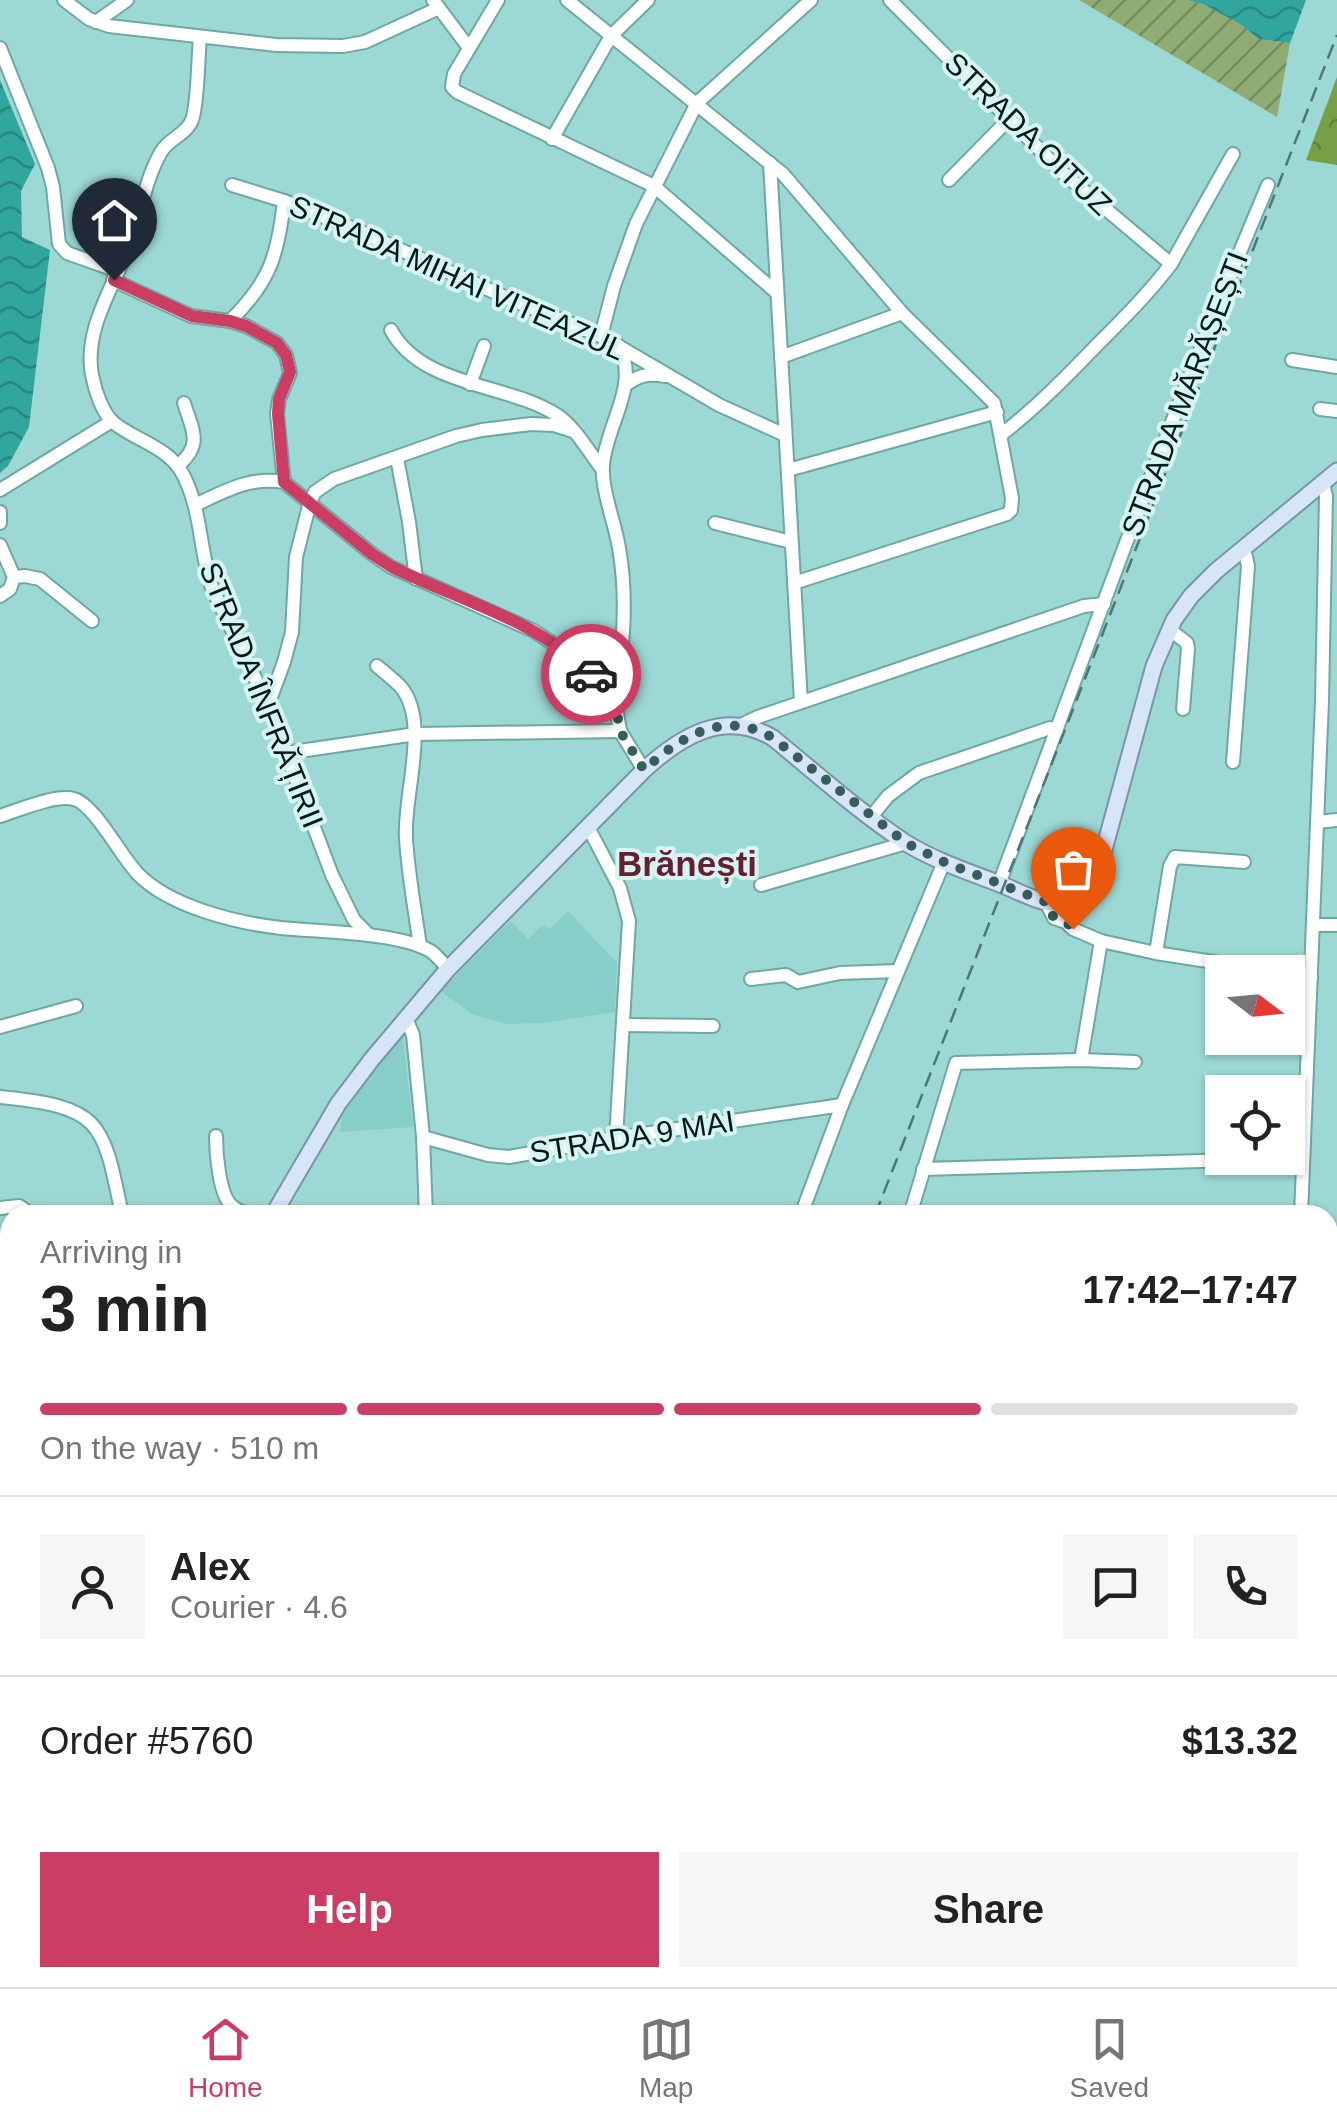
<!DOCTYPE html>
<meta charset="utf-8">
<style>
body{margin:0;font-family:Arial,sans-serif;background:#f6f6f6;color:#222;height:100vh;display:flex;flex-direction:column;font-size:38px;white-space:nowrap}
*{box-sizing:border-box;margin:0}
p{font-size:32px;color:#767676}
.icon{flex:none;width:55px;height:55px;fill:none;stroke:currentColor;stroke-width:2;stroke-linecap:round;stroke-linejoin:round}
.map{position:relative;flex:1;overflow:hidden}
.side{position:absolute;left:0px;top:1205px;width:1338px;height:782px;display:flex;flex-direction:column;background:#fff;border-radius:30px 30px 0 0;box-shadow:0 2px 8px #0004}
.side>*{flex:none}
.needle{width:65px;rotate:106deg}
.tools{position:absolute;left:1205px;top:955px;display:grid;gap:20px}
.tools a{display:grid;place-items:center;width:100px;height:100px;border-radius:0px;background:#fff;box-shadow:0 2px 8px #0004;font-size:50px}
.pin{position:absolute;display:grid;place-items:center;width:85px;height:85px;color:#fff;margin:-102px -42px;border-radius:50% 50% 50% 0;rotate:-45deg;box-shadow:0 0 10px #0007}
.pin .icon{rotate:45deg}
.courier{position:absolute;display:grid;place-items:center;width:100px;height:100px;margin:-50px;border:8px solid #cc3d63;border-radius:50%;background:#fff;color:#222;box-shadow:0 2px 12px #0007}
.summary em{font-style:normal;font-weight:700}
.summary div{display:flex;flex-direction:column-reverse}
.summary{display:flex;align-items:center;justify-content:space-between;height:170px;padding:0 40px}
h1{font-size:65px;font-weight:700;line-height:75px}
.bar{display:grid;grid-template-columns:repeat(4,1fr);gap:15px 10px;align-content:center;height:120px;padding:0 40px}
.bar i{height:12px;border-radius:8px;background:#e0e0e0}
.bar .selected{background:#cc3d63}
.bar p{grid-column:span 4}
.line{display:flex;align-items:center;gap:25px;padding:0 40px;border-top:2px solid #e0e0e0}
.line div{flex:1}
.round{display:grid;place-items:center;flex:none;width:105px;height:105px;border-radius:0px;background:#f6f6f6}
.primary-button{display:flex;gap:20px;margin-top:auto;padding:20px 40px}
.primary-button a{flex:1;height:115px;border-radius:0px;background:#cc3d63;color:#fff;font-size:40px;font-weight:700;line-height:115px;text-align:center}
.primary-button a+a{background:#f6f6f6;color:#222}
.tab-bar{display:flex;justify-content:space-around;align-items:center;height:140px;border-top:2px solid #e0e0e0;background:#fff;font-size:28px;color:#767676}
.tab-bar a{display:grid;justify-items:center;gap:5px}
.tab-bar .selected{color:#cc3d63}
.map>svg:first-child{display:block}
</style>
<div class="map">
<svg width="1337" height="1987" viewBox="0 0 1337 1987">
<defs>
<pattern id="industrial-grid" width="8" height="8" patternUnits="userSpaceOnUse" patternTransform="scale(2.5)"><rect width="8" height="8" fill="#88cec8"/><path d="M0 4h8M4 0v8" fill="none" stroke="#74b0ab"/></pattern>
<pattern id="forest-crowns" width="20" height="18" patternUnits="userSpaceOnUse" patternTransform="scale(2.5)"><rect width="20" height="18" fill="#779f45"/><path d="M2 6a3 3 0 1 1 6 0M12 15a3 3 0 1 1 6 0" fill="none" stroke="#5f8139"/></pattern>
<pattern id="cemetery-stones" width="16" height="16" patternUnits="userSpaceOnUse" patternTransform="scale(2.5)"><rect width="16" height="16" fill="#90ac72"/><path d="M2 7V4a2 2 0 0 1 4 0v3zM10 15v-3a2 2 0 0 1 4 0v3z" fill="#738b5d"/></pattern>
<pattern id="garden-furrows" width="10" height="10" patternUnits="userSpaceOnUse" patternTransform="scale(2.5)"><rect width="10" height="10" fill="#90ac72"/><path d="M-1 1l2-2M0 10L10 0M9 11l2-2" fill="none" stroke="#738b5d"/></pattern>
<pattern id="water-waves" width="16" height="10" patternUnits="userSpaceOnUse" patternTransform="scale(2.5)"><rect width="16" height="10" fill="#31a69f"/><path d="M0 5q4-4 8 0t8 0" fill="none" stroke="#278681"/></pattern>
</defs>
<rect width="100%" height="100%" fill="#9dd9d4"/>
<!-- built -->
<g fill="#88cec8">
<path d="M568,911l49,52 -2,49 -72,11 -36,1 -35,-10 -31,-23 69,-70 18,18 16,-15 6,5z"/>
<path d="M403,1038l10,89 -73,5 2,-16 52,-75z"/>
</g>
<!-- industrial -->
<path fill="url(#industrial-grid)" d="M1337,1861v126h-38l2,-9h27z"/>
<!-- forest -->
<path fill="url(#forest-crowns)" d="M1337,77v88l-31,-5z"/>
<!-- cemetery -->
<path fill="url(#cemetery-stones)" d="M132,1978h96l-1,9h-96z"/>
<!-- garden -->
<path fill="url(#garden-furrows)" d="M1079,0h108l16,4 38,20 18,15 31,4 -13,74z"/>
<!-- water -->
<g fill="url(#water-waves)">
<path d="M1187,0h119l-16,43 -31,-4 -19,-15 -37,-20z"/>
<path d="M0,80l35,84 -14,27 1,46 28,13 -21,177 -21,39 -8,7z"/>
</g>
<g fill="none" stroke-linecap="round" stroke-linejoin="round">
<defs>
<g id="minor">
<path d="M64,0l25,19 20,7 167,19 67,1 22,-4 74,-34"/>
<path d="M433,0l36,48"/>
<path d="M498,0l-44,74 -2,13 5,5 197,94 122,106"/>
<path d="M567,0l216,174 119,139 92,90 18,95 -1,12 -4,4 -213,69"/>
<path d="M890,0l173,173 108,91"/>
<path d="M96,22l31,-22"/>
<path d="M200,37c-2,20 -2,67 -8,83 -5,14 -24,19 -31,32 -15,26 -20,58 -29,86 -15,44 -49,89 -40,137 3,15 10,38 22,48 21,17 53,24 67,48 21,36 18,79 31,117l56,117 64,170 22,45 15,15"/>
<path d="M0,48l48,120 5,19 6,57 8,9 51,18"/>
<path d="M552,139l59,-103 37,-36"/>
<path d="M770,163l31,539"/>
<path d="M949,180l59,-60"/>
<path d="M232,185l52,16 75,30 146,66 96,39 118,69 66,30"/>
<path d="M113,280l78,36 39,5 16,5 31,17 9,12 4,18 -11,26 -2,15 7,68"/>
<path d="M230,321c40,-39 48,-66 54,-120"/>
<path d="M391,330c30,57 119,54 166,85 18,12 32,37 45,54"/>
<path d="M601,336l13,-50 22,-62 61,-121 114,-103"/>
<path d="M781,357l121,-44"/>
<path d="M1292,360l45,7"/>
<path d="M470,384l14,-38"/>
<path d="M626,385c12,-10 23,-12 39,-9"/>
<path d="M1320,409l17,2"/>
<path d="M1002,434c35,-27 66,-59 96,-90 26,-26 51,-51 73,-80l62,-110"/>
<path d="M397,458l12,64 7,57"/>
<path d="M178,466c25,-22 15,-34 6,-63"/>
<path d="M788,470l209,-58"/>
<path d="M0,490l112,-69"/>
<path d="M195,505c30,-14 56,-29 89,-23l88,72 19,13 143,64 39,26 42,44 5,30 24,39"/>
<path d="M0,512v11"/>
<path d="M715,523l76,19"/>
<path d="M0,545l14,32 -4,12 -10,7"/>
<path d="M14,577l11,-1 15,3 52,42"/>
<path d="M1169,629l18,14 1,6 -5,60"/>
<path d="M377,666c7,6 16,13 23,20 31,35 3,109 6,152 2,36 9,72 14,108"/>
<path d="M615,701c8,-51 13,-102 4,-153 -4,-25 -18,-59 -16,-83 3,-40 37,-80 16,-119"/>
<path d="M268,705l16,-43 8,-30 4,-75 14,-55 5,-10 19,-13 122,-43 26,-6 49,-6 23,1 19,6"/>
<path d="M741,725l17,-8 326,-111 20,-2"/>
<path d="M286,753l130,-19 204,-3"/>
<path d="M1233,762l15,-196 -4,-18"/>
<path d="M0,816c19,-6 56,-22 74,-17 20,5 48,59 64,75 32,33 99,49 143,54 38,4 120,4 151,24 6,5 11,11 16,17"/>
<path d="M871,817l17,-21 31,-23 131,-45 7,2"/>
<path d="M1317,822l20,-2"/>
<path d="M588,827l32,61 9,33 -13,217"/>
<path d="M999,884c88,-234 171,-469 269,-699"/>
<path d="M761,885l145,-42"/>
<path d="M1046,902l8,16 12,4 7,7 28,12 55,12 121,19"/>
<path d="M1313,925h24"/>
<path d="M1156,953l14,-87 5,-9 69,5"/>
<path d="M1288,974l23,4"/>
<path d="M751,979l35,-4 12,7 42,-9 58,-2"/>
<path d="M406,1018l7,17 10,102 3,78"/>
<path d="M623,1025l90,1"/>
<path d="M0,1027l76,-21"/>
<path d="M1081,1060l20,-119"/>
<path d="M0,1097c102,10 103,24 122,118"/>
<path d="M216,1136c0,17 3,59 16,70 8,8 20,8 31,9"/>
<path d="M423,1137l65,18 21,2 107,-19 226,-33"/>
<path d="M923,1169l380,-11"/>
<path d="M0,1208l19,-2 6,4 1,5"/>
<path d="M801,1215l41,-110 102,-243"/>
<path d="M910,1215l46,-152 125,-3 54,2"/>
<path d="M1301,1215l21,-514 4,-205 -3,-13"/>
<path d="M0,1304l10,-2"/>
<path d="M1328,1332l9,-1"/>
<path d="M0,1353l10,80"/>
<path d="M0,1474l10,-1"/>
<path d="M0,1651l2,-64"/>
<path d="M1328,1762h9"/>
<path d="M0,1914l10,-1"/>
<path d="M918,1987l1,-9"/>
<path d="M1002,1987l1,-9"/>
<path d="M1235,1987l1,-9"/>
</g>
<g id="major">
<path d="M273,1215l65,-111 34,-45 76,-90 196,-199c37,-34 81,-61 129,-32 43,35 86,74 133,105 31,19 66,30 99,43 19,8 45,23 66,16 15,-5 23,-20 28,-34l55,-202 20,-46 17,-24 25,-25 121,-100"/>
<path d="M0,1586l10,3"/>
<path d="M127,1987l1,-9"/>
</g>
</defs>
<!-- minor casing -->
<use href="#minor" stroke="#6da8a3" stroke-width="16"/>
<!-- major casing -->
<use href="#major" stroke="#7a94a6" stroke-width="19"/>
<!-- minor -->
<use href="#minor" stroke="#fff" stroke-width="12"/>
<!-- major -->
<use href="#major" stroke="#d6e6f8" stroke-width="15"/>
<!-- rail -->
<g stroke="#4d7773" stroke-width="2.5" stroke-dasharray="15 8" stroke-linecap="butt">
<path d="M875,1215l462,-1180"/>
<path d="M572,1987l4,-9"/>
</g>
</g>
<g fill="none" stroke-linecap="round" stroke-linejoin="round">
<!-- done -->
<path stroke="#385d5a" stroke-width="10" stroke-dasharray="0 18" d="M591,674l24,27 5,30 24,39c37,-34 81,-61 129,-32l133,105 38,19 102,40 5,13 15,7 7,7"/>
<!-- route -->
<path stroke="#cc3d63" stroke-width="12" d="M114,280l78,36 38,5 16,5 31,17 9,12 4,17 -11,27 -1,15 6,68 88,72 20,13c67,33 145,53 199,107"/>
</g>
<g text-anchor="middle" stroke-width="8" stroke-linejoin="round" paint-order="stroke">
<!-- street labels -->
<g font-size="30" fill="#021a18" stroke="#d6f4f1">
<text transform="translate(1028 134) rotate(44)" y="10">STRADA OITUZ</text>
<text transform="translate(457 278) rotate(24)" y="10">STRADA MIHAI VITEAZUL</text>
<text transform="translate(1185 394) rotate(-69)" y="10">STRADA MĂRĂȘEȘTI</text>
<text transform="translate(261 695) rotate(68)" y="10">STRADA ÎNFRĂȚIRII</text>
<text transform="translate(632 1137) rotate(-9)" y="10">STRADA 9 MAI</text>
</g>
<!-- quarter labels -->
<g font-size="35" font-weight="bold" fill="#641f30" stroke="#d6f4f1">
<text x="687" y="876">Brănești</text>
</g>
</g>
</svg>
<div class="tools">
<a><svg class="needle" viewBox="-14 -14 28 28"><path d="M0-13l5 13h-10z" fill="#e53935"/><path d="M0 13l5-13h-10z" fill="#767676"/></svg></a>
<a><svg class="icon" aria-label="locate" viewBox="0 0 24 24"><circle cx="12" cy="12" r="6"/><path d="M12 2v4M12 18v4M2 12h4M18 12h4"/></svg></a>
</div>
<div class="pin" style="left:1073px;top:929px;background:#ea580c"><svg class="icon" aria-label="bag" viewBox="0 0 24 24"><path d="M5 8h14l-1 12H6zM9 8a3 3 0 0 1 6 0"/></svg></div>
<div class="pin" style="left:114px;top:280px;background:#1f2937"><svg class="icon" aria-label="home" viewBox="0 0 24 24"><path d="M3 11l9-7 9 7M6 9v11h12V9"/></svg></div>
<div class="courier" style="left:591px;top:674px"><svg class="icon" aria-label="car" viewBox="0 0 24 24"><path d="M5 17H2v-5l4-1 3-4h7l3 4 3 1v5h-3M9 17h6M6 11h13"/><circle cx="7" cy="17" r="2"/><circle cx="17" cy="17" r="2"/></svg></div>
<section class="side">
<div class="summary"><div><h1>3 min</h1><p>Arriving in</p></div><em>17:42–17:47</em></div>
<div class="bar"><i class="selected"></i><i class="selected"></i><i class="selected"></i><i></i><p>On the way · 510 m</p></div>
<div class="line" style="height:180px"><a class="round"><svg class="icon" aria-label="person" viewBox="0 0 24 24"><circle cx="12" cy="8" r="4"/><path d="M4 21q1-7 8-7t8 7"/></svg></a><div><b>Alex</b><p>Courier · 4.6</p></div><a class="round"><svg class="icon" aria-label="chat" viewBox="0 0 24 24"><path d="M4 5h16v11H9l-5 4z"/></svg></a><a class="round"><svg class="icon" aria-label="phone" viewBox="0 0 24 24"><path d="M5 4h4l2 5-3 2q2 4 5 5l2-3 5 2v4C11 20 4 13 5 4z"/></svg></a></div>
<div class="line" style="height:130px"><div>Order #5760</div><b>$13.32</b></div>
<div class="primary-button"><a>Help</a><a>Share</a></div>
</section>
</div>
<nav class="tab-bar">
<a class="selected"><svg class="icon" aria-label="home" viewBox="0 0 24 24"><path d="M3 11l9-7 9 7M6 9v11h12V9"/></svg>Home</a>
<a><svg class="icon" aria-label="map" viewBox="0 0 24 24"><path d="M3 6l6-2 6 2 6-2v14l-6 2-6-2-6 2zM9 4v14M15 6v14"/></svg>Map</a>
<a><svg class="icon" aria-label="saved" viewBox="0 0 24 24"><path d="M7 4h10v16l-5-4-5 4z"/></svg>Saved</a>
</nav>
